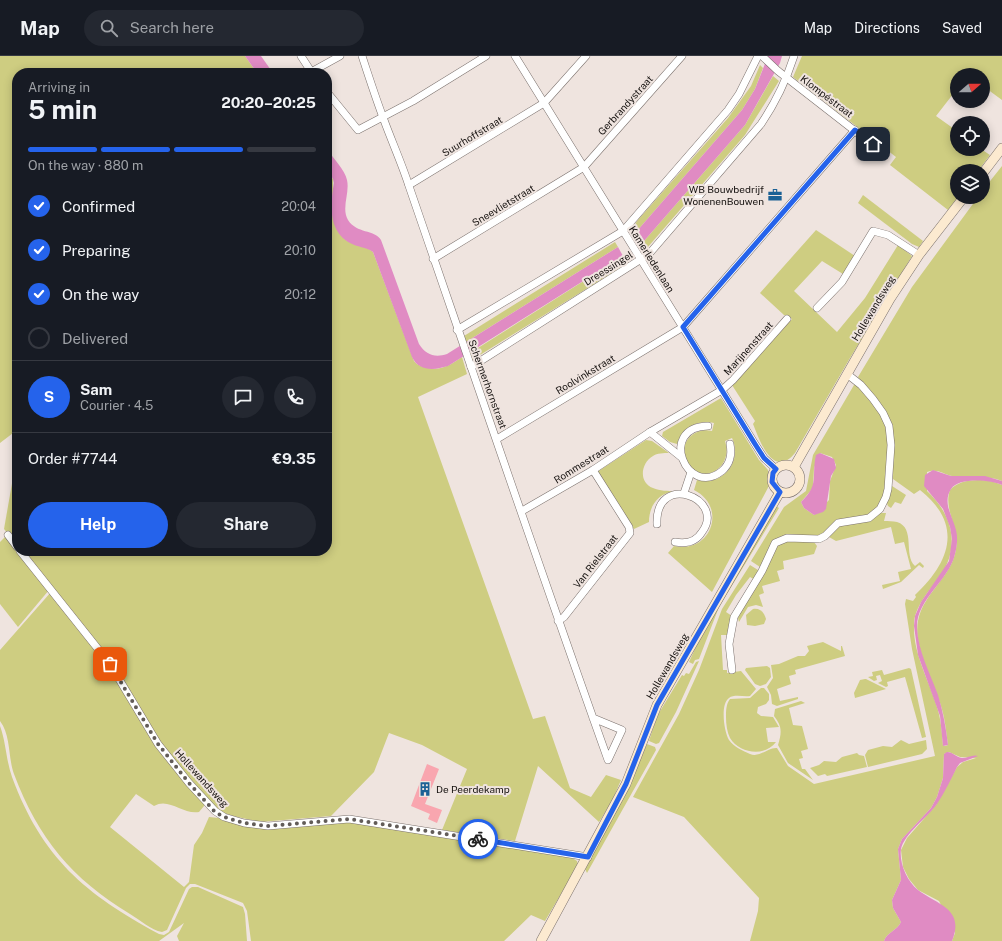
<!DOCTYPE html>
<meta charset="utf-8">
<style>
body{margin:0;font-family:"Public Sans",sans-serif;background:#242831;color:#f1f3f6;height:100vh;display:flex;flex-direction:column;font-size:15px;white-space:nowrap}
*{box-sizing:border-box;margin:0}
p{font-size:13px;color:#9ea1a6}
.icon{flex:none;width:22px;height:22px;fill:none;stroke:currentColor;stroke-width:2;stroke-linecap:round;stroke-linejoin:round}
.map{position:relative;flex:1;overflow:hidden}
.sheet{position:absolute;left:12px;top:12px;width:320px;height:488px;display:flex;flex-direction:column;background:#171b24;border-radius:16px;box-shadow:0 2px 10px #0003}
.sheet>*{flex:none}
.needle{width:26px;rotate:70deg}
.buttons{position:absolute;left:950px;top:12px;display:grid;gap:8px}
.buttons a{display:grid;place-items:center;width:40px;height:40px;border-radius:50%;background:#171b24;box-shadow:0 2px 10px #0003;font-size:20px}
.pin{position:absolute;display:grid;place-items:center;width:34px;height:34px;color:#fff;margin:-17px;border-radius:8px;box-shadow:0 2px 6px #0006}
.courier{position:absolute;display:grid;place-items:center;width:40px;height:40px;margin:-20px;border:3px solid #2563eb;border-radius:50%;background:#fff;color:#222;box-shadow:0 1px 5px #0007}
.overview em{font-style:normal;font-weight:700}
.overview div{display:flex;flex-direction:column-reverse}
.overview{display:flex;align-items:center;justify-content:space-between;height:68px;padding:0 16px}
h1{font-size:26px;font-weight:700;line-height:30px}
.bar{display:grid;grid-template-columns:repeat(4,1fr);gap:6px 4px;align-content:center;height:48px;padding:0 16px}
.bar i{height:5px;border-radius:3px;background:#363941}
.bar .on{background:#2563eb}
.bar p{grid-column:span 4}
.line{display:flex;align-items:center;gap:10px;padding:0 16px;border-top:1px solid #363941}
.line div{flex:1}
.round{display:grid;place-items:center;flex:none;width:42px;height:42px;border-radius:21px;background:#242831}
ol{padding:0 16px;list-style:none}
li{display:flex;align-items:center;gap:12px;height:44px}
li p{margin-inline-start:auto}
li .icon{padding:4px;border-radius:50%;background:#2563eb;color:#fff;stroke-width:4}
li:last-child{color:#9ea1a6}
li i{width:22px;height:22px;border:2px solid #363941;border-radius:50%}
.primary-button{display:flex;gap:8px;margin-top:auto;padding:8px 16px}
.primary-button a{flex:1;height:46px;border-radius:24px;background:#2563eb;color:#fff;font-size:16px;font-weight:700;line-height:46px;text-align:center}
.primary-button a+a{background:#242831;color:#f1f3f6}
header{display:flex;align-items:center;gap:24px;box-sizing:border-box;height:56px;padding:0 20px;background:#171b24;border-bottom:1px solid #363941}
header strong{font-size:19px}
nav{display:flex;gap:22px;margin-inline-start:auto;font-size:14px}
.search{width:280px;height:36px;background:#242831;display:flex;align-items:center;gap:10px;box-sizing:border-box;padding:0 14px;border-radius:22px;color:#9ea1a6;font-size:15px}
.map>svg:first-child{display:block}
</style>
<header>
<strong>Map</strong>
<div class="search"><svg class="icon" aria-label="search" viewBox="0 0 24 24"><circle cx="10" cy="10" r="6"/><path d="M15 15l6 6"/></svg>Search here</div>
<nav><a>Map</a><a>Directions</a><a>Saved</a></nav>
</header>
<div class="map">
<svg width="1002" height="885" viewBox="0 0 1002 885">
<rect width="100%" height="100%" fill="#efe4df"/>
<!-- green -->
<g fill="#cecd81" fill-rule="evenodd">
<path d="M0,0h245l12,17h-240v357l-17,13z"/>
<path d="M802,0h200v44l-19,-14v-11h-26v14l-21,27 21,15v18h24l9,6 -12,16h-21l1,26 -10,13 -58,-45 6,-8 -103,-80z"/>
<path d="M760,9l3,3 -8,21 -13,21 -105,121 -3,-5 3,-5 91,-103 23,-32z"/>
<path d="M773,20l6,5 -34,54 -98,113 -3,-7 101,-116z"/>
<path d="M1002,110v315c-17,-7 -33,-1 -50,-5 -9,-2 -15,-8 -25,-4v19c26,24 34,56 12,87 -10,13 -25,29 -25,47 -1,28 14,53 22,79 5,14 6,28 7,42h2l3,-1c-2,-14 -3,-28 -8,-42 -7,-23 -27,-57 -22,-82 5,-28 34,-44 38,-72 4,-21 -13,-39 -6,-59 11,-13 38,-12 52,-5v456h-50l3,-8 -16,-32 -21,-11 -9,-11 -6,-12 -2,-17 6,-12 29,-33 21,-38 6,-5 13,-4 -16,-1 -11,-5 -5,2 -1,24 -6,19 -6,11 -29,31 -4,10 3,31 -9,20 1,8 8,14c-4,9 -14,10 -17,19h-134l8,-30 1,-13 -75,-81 -51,-20 46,-83 20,-44 23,-61 28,-44 8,5v3l-3,7 -5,-3 -14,18 -10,17 6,4 -4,19h-7l2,35h4v3l14,-2 15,18 -6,7c-6,1 -16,-2 -21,2 -9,6 -5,34 0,42 5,7 14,11 21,14 10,4 18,-7 27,-6l11,18 26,18 121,-28 -23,-107 -7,-45 1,-5 7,2 3,-4 -1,-2c35,-33 49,-70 5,-105l-6,4 -21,-15 -1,-3 1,-42 -35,-57 54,-90 66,-90h5v-7z"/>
<path d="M327,114l6,9 1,43c12,29 22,17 39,30l41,109c3,4 7,5 11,6 15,5 25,-2 37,-10l5,17 -49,23 115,322 12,-3 25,72 21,9 15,-22 15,5 -9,21 -13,21 -61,-56 -23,75 -73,-11 25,-61 -45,-24 -33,-12 -15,39 -43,44 -71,6 -27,-6 -9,-3 -11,-8 -48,-55 -27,-42 -115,-157h304z"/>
<path d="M863,139l60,46 -4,6 -7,-3 -54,-41z"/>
<path d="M816,174l39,26 -12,18 -21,-13 -28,30 43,41 28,-34 33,-53 14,11 -62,102 -55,95c-22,27 -35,-12 -42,-29l2,-3 -23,-36 60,-66 -8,-4 -24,-22z"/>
<path d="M615,186l3,5 -152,95 -2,-6z"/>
<path d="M623,200l5,7 -156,97 -2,-7z"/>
<path d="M854,329h3l24,29 7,21 -3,54 -4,14 -10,12 -15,4 -38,17 -27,-1 -15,4 -16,28 -9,-6 33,-54 22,-16 7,-36zM820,397l12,4 4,8 -6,16 -1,19 -15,15 -10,-7 -3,-6 12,-14 1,-20z"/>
<path d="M721,342l38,62 9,10 2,14 -58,108 -44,-39 6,-7c37,8 54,-39 20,-56l3,-10c26,7 46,-19 35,-42l-7,3c9,26 -22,46 -37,22 -3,-3 -3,-10 -4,-15 3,-13 15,-20 28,-17l2,-8c-16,-4 -32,5 -37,21l-7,-2 -8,-6 1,-4z"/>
<path d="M646,384l6,1 17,12c-5,0 -12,0 -16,3 -12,7 -15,26 0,32 7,3 15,3 22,3 -17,2 -26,15 -26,31l-15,7 -37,-57z"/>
<path d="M17,399v89l-13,-15z"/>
<path d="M892,430l14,9 -5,9 -6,-2 -4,6 -3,-2 -2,-5z"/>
<path d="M776,450l3,2 -60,99 -20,52 -4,1 -2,4 -4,-2 16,-35z"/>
<path d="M879,457h7l-2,8c4,0 9,0 13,1 19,6 6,33 18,44l5,-4 4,4 -1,2 -4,-3 -18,17 -18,7 -1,-4 18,-4 -2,-9 13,-3 -7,-27 -9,2 -4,-17 -55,14 -7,-4 6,-9z"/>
<path d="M6,480l43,54 -31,37 -18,-23v-62z"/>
<path d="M782,485l32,1 3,4 -3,8 -31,7 1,8 -7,2 3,10 -18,5 2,7 -5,2 4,12 -7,-2 -8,2 -9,15 -1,-4 2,-6 35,-65z"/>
<path d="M51,536l55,70 34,57 64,83v4l-5,6c-16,3 -30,-15 -45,-6l-18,-12 -26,33 74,60 5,-5 5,-37 8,-12 7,-16 10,1 24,7 114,-3 214,35 6,4 1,4 -33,56 -14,-6 -27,26h-253l-4,-30 -4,-8 -48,-19h-5l-4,4 -19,42 -5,2c-11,-2 -22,-12 -32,-18 -58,-35 -92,-76 -116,-140 -6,-16 -3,-39 -14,-53v-71z"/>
<path d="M753,553c7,-1 11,3 13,10l-2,5 -9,2 -8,-1 -1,-10z"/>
<path d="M823,586l18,9v-5h1l3,10 -50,14 1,4 -7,2 2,8 -14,5 3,12 18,-4v2l-21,7 -5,-2 -1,-9 -4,-8 6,-9 -2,-13 8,-1 19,-8h7l4,-5 -2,-5z"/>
<path d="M699,605l-23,51 -17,31 -3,1 -7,-3 8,-25 25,-41 2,1 2,-3 3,1 7,-12z"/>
<path d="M767,610l3,2 1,9 -5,7 -6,2 -5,-2 -10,-14 1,-2z"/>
<path d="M909,612l2,1 15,68 -4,1 -17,-61 -18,5 1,4 -2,1 -8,-4 4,-2 -2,-6 -4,1 1,4 -3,1 -6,-4 5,-1 -1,-4 10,-2 2,5z"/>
<path d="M865,623h1l20,10 -31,9 -1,-5 6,-13z"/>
<path d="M761,632h3l5,6v6l-3,4 -8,3 -1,6 4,3 12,1 6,10 -13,1 2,14h8c-11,15 -36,12 -46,-4 -3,-6 -4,-14 -4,-21 0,-6 0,-13 4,-18l20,-1z"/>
<path d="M801,645l4,2 -16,5 4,17 9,1 6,23 -7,2 2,7 -4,1 3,10h3l8,11 -25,-17 -10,-18c4,-13 4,-19 -4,-29l1,-7z"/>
<path d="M0,670c6,16 6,34 12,51 30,81 73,117 147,157l5,1 5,-3 20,-43 3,-2h6l45,20 2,7 2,27h-68l-2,-5 7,-13 -25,18h-159z"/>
<path d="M901,684l8,4 17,-4 1,9 -5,5 -54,13 -3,-12 3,-5 15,-4 9,1z"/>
<path d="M647,688l8,3 1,3 -69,123 -2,-4 22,-41z"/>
<path d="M857,697l2,2 5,1 3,11 -40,9 -2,-2 -7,2 -8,-8 9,-3 5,-4 12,1 6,-5z"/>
</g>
<!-- water -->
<g fill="#e08bc3">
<path d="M245,0h16l12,17h-16z"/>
<path d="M768,0h14l-2,7 -35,62 -101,116 -7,-10 105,-121 13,-21z"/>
<path d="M327,93c6,9 18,21 20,31 3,13 -6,28 1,40 9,14 26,9 33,20l38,104c7,11 16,14 28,10l171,-107 5,9 -175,110c-13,4 -29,6 -36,-9l-39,-105c-7,-5 -16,-5 -23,-9 -22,-12 -20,-39 -16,-60l-1,-4 -6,-9z"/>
<path d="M820,397l14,6 2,9 -5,8 -5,33 -3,3 -9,3 -10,-7 -3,-6c19,-18 10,-25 15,-47z"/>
<path d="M933,414l18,6h34l17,5v4c-11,-5 -43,-8 -51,4 -9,14 2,28 5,41 2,8 1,16 -1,24 -6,27 -39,45 -38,74 1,23 13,45 21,67 5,16 8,33 10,50l-5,1 -3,-30 -22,-61 -4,-29 1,-10 6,-14 28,-41 3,-22 -2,-12 -7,-18 -19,-23 1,-11z"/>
<path d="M947,696c6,0 9,5 15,6 6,0 11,-4 16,-2l-18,7 -3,4c-6,12 -12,25 -20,37 -9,13 -33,30 -36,45 -2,14 6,32 17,41 20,15 47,19 34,51h-68c3,-9 13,-10 17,-19l-8,-14 -1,-8 9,-20 -3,-31 4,-10 29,-31 6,-11 6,-19 1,-24z"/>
</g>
<!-- building -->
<path fill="#f9a6af" d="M427,708l12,5 -14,35 17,6 -5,13 -9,-4 2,-5 -19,-8z"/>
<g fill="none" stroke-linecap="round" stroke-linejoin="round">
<defs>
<g id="street">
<path d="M301,0l11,17"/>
<path d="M362,0c7,21 14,43 22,64 8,22 18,44 25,66 66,192 131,384 199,574l14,-30 -29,-12"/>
<path d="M515,0l240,388 9,14 12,11"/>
<path d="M762,0l16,15 104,81"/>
<path d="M311,16l29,-16"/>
<path d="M327,36l31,38 55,-29 73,-45"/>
<path d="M409,129l135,-82 42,-47"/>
<path d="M433,203l151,-92 98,-111"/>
<path d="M817,252l25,-26 31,-51 15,4 31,20"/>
<path d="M457,274l166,-99 105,-121 11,-16 19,-38"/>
<path d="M471,311l178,-113 112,-130c15,-22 25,-43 33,-68"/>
<path d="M708,370c-51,1 -21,73 14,45 8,-7 10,-17 8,-27"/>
<path d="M650,376l31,25"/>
<path d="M497,383l186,-112 172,-197"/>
<path d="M684,437l7,-21"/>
<path d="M522,455l71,-41 57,-38 72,-42 11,-10 54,-61"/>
<path d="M657,468c-2,-53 70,-26 45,8 -6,10 -16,12 -27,10"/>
<path d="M8,479l9,12"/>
<path d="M20,495l90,113 48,80 31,39 26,28 9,6 20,6 24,3 81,-7 239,38"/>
<path d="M558,565l6,-4 66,-84 -1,-6 -36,-57"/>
<path d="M732,614l-3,-26 5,-27 28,-46 13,-28 12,-5 32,1 6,-3 13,-13 31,-5 11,-9 6,-12 2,-8 3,-44 -2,-19 -6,-13 -10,-14 -12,-14 -14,-11"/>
</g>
<g id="secondary">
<path d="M983,117l19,-25"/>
<circle cx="786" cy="423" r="14"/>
<path d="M794,411l96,-168 29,-44 45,-58"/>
<path d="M541,885l85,-157 31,-79 123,-213"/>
</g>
</defs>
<!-- street casing -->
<use href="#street" stroke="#7b716d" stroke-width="8"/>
<!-- secondary casing -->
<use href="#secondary" stroke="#7b716d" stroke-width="10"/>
<!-- street -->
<use href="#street" stroke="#fff" stroke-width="7"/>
<!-- secondary -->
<use href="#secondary" stroke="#fcead0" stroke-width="9"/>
</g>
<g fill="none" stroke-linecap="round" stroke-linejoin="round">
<!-- done -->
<path stroke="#625c58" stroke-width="4" stroke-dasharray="0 7.2" d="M110,608l48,80 31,39 26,29 9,5 20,6 24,3 81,-7 129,20"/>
<!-- route -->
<path stroke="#2563eb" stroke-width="5" d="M478,783l110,18 38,-73 31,-79 123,-213 -8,-10 1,-9 3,-4 -12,-11 -9,-14 -72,-117 172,-197 18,14"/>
</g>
<!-- icons -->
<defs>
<symbol id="office-bare" viewBox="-9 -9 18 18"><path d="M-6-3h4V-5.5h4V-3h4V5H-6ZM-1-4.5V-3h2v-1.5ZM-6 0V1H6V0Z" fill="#1b6195" stroke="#efe4df" stroke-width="2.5" paint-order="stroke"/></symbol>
<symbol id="building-bare" viewBox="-9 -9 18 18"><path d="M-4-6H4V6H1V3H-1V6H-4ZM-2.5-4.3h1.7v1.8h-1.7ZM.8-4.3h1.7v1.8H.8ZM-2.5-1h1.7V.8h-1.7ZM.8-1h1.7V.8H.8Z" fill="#1b6195" stroke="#efe4df" stroke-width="2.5" paint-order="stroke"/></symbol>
</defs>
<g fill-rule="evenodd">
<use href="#office-bare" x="765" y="129" width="20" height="20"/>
<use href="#building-bare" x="415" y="723" width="20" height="20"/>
</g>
<g text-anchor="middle" stroke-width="4" stroke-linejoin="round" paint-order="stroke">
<!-- street labels -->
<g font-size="10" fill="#161210" stroke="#efe4df">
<text transform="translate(827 40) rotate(37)" y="4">Klompéstraat</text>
<text transform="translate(625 49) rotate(-48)" y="4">Gerbrandystraat</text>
<text transform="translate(472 80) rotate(-31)" y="4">Suurhoffstraat</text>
<text transform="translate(503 149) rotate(-31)" y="4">Sneevlietstraat</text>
<text transform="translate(652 203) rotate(58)" y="4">Kamerledenlaan</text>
<text transform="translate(608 212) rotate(-32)" y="4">Dreessingel</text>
<text transform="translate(873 252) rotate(-59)" y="4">Hollewandsweg</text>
<text transform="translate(748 292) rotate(-48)" y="4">Marijnenstraat</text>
<text transform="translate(585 318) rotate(-31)" y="4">Roolvinkstraat</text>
<text transform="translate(488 328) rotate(70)" y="4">Schermerhornstraat</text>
<text transform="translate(581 408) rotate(-32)" y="4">Rommestraat</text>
<text transform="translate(595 505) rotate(-52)" y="4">Van Rielstraat</text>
<text transform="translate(667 610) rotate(-60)" y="4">Hollewandsweg</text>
<text transform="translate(202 722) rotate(48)" y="4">Hollewandsweg</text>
</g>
<!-- poi labels -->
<g font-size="10" fill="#161210" stroke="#efe4df" text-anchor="end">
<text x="764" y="137">WB Bouwbedrijf<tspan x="764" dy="12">WonenenBouwen</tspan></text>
<text x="436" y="737" text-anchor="start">De Peerdekamp</text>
</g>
</g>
</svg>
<div class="buttons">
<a><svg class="needle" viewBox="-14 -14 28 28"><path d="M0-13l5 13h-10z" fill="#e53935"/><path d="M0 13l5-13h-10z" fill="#9ea1a6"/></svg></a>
<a><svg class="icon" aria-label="locate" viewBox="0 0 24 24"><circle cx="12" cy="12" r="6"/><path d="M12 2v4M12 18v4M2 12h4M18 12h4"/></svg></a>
<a><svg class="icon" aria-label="layers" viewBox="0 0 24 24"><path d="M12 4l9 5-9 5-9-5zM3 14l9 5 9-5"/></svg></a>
</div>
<div class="pin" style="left:110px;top:608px;background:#ea580c"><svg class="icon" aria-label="bag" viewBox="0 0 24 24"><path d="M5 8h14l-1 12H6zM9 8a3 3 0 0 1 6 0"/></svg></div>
<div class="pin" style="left:873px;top:88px;background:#1f2937"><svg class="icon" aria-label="home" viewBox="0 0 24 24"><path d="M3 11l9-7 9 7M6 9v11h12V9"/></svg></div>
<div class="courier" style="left:478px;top:783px"><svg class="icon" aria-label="bike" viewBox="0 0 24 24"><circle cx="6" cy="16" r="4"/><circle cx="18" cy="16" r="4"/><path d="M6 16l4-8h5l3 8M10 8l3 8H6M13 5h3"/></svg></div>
<section class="sheet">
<div class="overview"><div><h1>5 min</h1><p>Arriving in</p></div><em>20:20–20:25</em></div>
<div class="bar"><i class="on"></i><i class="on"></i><i class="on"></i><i></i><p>On the way · 880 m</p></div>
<ol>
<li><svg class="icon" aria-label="check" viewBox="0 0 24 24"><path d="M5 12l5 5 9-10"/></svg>Confirmed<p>20:04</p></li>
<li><svg class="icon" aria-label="check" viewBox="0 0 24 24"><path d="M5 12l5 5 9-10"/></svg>Preparing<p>20:10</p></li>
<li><svg class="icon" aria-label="check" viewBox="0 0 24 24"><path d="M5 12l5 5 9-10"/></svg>On the way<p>20:12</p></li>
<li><i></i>Delivered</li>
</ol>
<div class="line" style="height:72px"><b class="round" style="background:#2563eb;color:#fff">S</b><div><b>Sam</b><p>Courier · 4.5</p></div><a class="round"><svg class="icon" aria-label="chat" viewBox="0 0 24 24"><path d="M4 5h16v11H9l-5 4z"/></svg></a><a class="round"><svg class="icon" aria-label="phone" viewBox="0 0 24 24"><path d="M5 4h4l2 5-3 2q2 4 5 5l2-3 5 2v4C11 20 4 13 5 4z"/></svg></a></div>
<div class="line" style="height:52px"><div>Order #7744</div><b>€9.35</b></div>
<div class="primary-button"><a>Help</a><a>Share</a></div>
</section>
</div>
